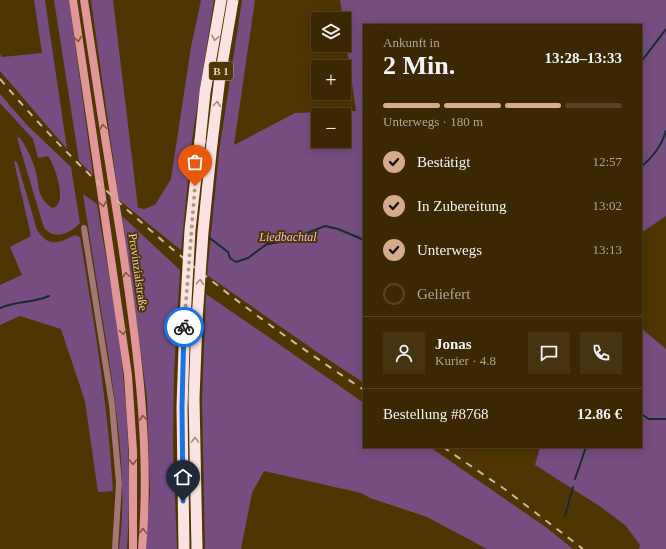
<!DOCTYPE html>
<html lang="de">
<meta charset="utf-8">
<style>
body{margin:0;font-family:Georgia,serif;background:#463411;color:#f1f3f6;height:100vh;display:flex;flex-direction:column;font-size:15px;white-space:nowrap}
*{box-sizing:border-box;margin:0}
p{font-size:13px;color:#aca699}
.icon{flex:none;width:22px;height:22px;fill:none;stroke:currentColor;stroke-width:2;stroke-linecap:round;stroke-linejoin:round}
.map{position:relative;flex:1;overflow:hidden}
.sheet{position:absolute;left:363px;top:24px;width:279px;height:424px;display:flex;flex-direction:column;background:#3b2802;border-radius:0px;box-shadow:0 2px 10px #0003,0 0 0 1px #544424}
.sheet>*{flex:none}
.controls{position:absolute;left:311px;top:12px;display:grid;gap:8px}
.controls a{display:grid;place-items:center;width:40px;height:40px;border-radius:0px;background:#3b2802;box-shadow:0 2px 10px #0003,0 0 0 1px #544424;font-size:20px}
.pin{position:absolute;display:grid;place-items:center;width:34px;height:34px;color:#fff;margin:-41px -17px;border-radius:50% 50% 50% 0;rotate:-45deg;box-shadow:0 0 4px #0007}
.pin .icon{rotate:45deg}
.courier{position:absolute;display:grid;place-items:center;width:40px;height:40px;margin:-20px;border:3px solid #1a73e8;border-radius:50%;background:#fff;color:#222;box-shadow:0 1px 5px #0007}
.overview em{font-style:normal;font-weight:700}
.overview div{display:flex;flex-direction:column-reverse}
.overview{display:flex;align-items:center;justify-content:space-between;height:68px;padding:0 20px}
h1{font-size:26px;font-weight:700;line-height:30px}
.bar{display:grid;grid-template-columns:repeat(4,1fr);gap:6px 4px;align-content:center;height:48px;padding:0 20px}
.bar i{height:5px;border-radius:3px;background:#544424}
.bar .selected{background:#d6ab8b}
.bar p{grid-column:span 4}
.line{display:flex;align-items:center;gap:10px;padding:0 20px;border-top:1px solid #544424}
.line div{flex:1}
.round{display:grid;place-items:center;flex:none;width:42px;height:42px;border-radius:0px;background:#463411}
ol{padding:0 20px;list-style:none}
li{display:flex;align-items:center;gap:12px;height:44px}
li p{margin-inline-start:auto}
li .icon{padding:4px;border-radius:50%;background:#d6ab8b;color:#111;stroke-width:4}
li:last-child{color:#aca699}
li i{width:22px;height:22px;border:2px solid #544424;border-radius:50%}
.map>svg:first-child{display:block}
</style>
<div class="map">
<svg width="666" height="549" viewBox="0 0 666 549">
<rect width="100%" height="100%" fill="#4f3502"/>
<!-- green -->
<g fill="#754d80" fill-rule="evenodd">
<path d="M34,0h11l22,149 -67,-78v-17l2,3 40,-4z"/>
<path d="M54,0h15l24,175 -14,-14z"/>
<path d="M91,0h22l25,208 6,1 11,-4 16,-26 20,-132 10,-47h13l-22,140 -11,110 -62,-50z"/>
<path d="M242,0h13l-21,145 61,-32 61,-2 -16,-111h326v216l-25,17v-208h-277v358l-47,-31 -110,-77 12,-123zM318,115h26v26h-26z"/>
<path d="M0,94l27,31 44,42 9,56c-10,11 -26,17 -36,5l-27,-90 2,-1c8,10 13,22 17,35 4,16 0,24 16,36 17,-2 3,-43 -4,-52l-10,2 -5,-19 -33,-36z"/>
<path d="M14,161l3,1 20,68c12,18 21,13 38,5l5,2c14,84 28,168 33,254l-15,1 -13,-91 -24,-72 -41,-13 -20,9v-40l22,-10 -12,-28 21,-11z"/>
<path d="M83,194l14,10c9,57 21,114 26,171 6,58 8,116 4,174h-8c9,-67 -2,-135 -12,-202 -8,-51 -16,-102 -24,-153z"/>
<path d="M122,216l58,54 -6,103 -1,73 4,103h-32l5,-55 -3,-96z"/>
<path d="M206,294l158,109v44h66l117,81 26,21h-86l-60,-32 -57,-19 -9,-5 -97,-22 -12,22 -11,56h-36l-3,-149z"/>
<path d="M641,328l25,21v200h-27l1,-4 -14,-19 -25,-19 -66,-42 5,-18h101z"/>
</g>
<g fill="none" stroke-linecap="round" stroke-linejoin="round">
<!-- stream -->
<g stroke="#182b2c" stroke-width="2">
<path d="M641,62l25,-33"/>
<path d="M641,167c11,-9 21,-22 25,-36"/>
<path d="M207,236l21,16 2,6 6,4 12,-4 19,-14 20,-3 38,-15 13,3 26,11"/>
<path d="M0,308c16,-7 33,-5 49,-12"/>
<path d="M641,414l8,5h17"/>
<path d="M575,479l11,-32"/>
<path d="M565,516l8,-29"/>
</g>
<!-- street -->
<path stroke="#a47777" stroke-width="6" d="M84,228l28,177 7,78 -4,66"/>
<!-- secondary -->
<g stroke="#df9798" stroke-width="8">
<path d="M73,0l55,375 5,76v98"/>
<path d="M84,0c12,82 25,163 38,245 15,101 29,202 20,304"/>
</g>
<!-- highway -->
<g stroke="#fbe3e3" stroke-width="11">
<path d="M200,141l5,-49 16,-92"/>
<path d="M212,143l8,-66 13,-77"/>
<path d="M184,549l-2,-142 3,-88"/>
<path d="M197,549l-3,-151 3,-78"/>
</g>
<!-- rail -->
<g stroke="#cbb99e" stroke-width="2" stroke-dasharray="7 7" stroke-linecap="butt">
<path d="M0,79c105,124 229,222 364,311"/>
<path d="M443,447l63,43 77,59"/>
</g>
<!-- highway-bridge -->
<g stroke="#fbe3e3" stroke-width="11">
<path d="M185,319l5,-89 10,-89"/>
<path d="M197,320l6,-88 9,-89"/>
</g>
</g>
<!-- one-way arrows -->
<defs><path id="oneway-chevron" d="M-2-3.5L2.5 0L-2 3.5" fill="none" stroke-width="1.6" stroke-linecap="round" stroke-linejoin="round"/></defs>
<g stroke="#a58c72">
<use href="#oneway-chevron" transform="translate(215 38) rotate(100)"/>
<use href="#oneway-chevron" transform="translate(217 104) rotate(-83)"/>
<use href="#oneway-chevron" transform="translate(200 282) rotate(-86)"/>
<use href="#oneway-chevron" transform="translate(195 440) rotate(-90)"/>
</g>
<g stroke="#815736">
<use href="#oneway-chevron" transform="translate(78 39) rotate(82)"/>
<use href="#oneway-chevron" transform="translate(103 127) rotate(-99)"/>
<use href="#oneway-chevron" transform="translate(103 204) rotate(81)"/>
<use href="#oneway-chevron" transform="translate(126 275) rotate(-98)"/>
<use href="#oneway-chevron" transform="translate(123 332) rotate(82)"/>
<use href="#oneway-chevron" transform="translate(143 418) rotate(-94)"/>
<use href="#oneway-chevron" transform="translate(133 462) rotate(89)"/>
<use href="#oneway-chevron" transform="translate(143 531) rotate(-88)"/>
</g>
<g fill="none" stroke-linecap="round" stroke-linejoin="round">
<!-- done -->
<path stroke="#af9b7a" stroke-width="4" stroke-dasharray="0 7.2" d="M184,327l11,-141"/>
<!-- route -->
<path stroke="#1a73e8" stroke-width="5" d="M183,501l-1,-94 2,-80"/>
</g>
<g text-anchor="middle" stroke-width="4" stroke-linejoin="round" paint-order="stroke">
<!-- shield labels -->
<rect fill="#4f3502" stroke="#b6a384" stroke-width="1" x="209" y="62" width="24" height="18" rx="3"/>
<g font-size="11" font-weight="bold" fill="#e2d2bb">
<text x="221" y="75">B 1</text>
</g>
<!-- park labels -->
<g font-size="12" font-style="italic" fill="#e7b9f5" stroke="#4f3502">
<text x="288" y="241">Liedbachtal</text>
</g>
<!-- street labels -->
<g font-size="12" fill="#e2d2bb" stroke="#4f3502">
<text transform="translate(138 272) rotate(82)" y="4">Provinzialstraße</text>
</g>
</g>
</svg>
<div class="controls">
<a><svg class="icon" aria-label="layers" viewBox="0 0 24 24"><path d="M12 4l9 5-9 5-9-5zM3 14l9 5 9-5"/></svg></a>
<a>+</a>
<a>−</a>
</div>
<div class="pin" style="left:195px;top:186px;background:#ea580c"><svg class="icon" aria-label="bag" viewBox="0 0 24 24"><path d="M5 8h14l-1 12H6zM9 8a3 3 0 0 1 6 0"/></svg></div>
<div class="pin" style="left:183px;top:501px;background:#1f2937"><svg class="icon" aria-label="home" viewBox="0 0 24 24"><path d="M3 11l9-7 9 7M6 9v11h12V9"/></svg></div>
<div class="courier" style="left:184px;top:327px"><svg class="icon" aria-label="bike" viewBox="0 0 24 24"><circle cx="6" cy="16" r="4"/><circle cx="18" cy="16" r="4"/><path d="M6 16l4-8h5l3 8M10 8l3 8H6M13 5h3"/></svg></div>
<section class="sheet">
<div class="overview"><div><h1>2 Min.</h1><p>Ankunft in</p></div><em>13:28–13:33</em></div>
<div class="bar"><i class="selected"></i><i class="selected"></i><i class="selected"></i><i></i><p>Unterwegs · 180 m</p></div>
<ol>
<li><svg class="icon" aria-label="check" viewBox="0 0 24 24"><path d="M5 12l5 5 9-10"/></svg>Bestätigt<p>12:57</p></li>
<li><svg class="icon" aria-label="check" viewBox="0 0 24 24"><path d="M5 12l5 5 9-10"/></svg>In Zubereitung<p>13:02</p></li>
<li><svg class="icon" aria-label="check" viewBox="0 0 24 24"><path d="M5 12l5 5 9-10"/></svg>Unterwegs<p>13:13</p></li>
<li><i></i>Geliefert</li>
</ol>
<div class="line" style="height:72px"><a class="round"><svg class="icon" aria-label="person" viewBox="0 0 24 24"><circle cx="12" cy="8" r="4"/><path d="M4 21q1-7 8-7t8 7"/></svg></a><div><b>Jonas</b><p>Kurier · 4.8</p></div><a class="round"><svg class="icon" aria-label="chat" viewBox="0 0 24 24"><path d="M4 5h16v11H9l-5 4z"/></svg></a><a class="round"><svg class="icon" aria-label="phone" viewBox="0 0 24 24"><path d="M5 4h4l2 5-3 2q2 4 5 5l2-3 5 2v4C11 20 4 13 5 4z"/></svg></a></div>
<div class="line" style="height:52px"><div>Bestellung #8768</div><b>12.86 €</b></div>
</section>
</div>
